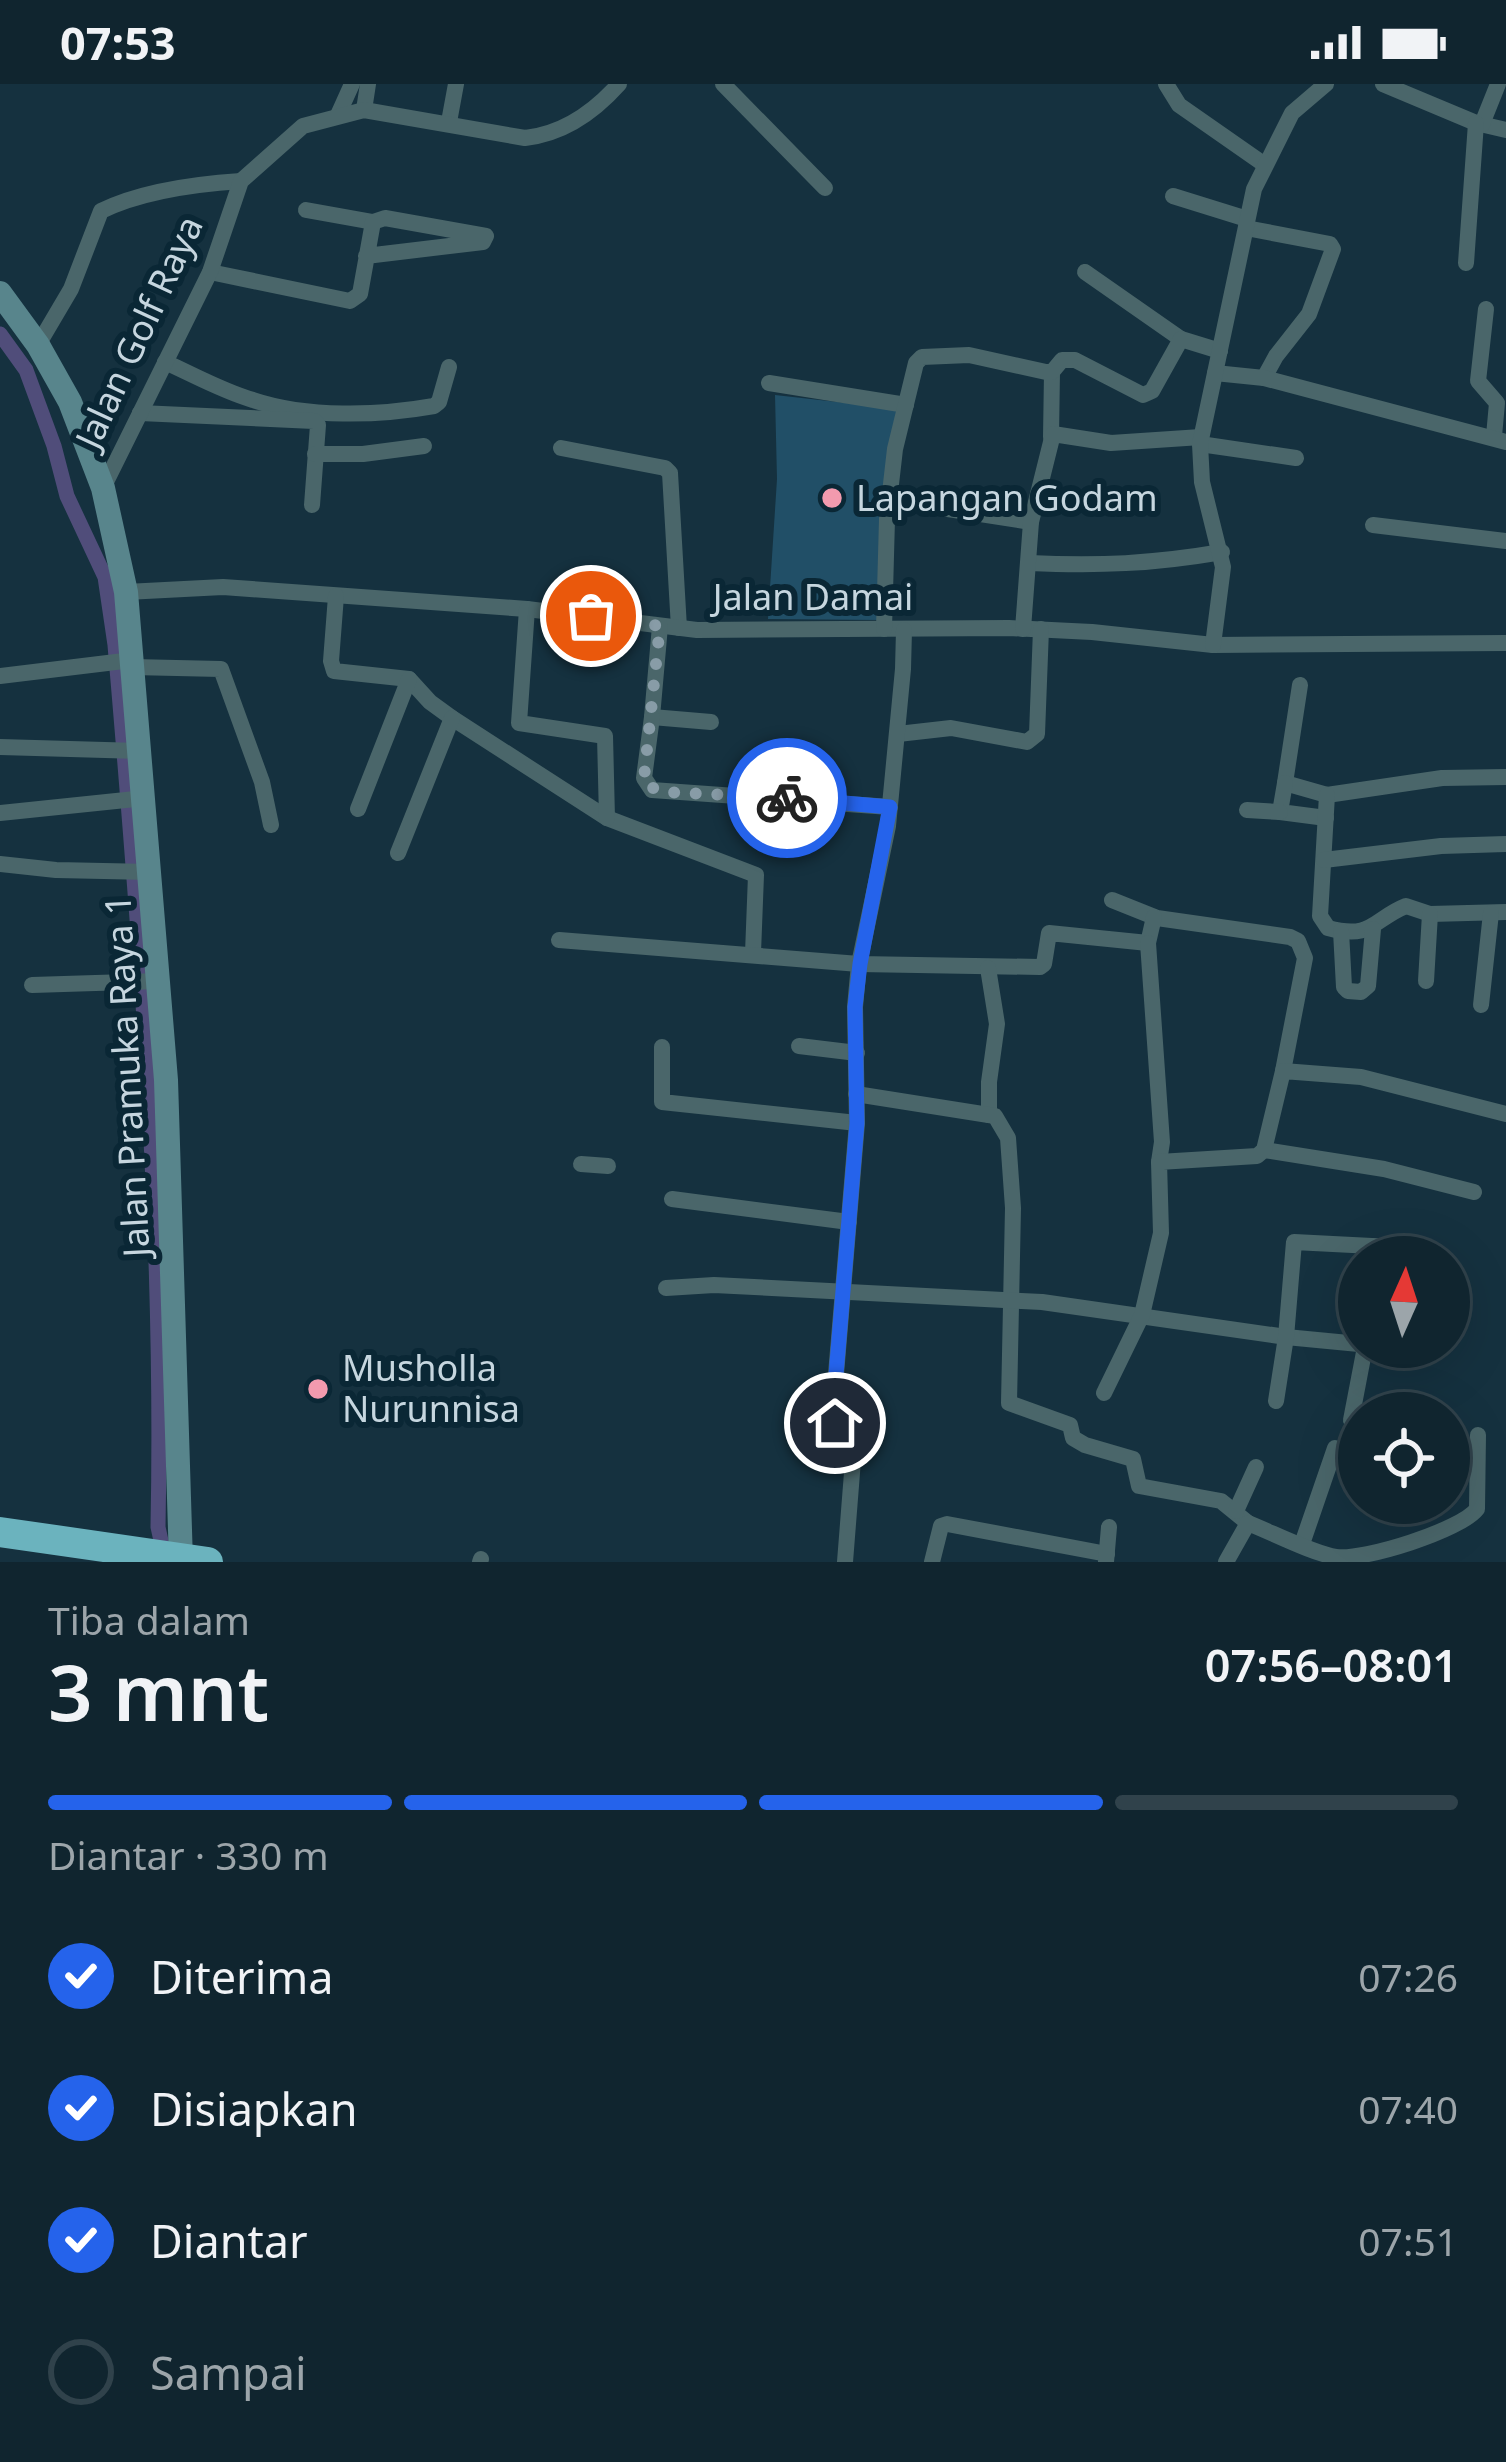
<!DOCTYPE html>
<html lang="id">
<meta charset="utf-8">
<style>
body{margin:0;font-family:"Noto Sans",sans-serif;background:#1e313b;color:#f1f3f6;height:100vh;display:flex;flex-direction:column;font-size:45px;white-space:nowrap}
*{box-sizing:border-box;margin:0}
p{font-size:39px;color:#9ca5aa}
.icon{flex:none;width:66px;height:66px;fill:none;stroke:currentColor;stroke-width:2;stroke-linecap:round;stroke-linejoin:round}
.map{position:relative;height:1478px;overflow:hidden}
.panel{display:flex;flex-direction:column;background:#10252f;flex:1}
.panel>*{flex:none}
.needle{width:78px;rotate:3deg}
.buttons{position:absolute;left:1338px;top:1152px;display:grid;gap:24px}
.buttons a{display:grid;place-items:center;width:132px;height:132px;border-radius:50%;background:#10252f;box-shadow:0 12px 48px #0002,0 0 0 3px #30424b;font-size:60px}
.pin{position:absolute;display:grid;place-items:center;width:102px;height:102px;color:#fff;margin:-51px;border:6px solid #fff;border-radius:50%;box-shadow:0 3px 12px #0007}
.courier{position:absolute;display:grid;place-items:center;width:120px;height:120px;margin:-60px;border:9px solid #2563eb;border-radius:50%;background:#fff;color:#222;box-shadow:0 3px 15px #0007}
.summary em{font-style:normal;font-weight:600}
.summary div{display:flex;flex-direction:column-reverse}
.summary{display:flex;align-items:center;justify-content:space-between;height:204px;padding:0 48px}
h1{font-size:78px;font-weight:600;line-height:90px}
.bar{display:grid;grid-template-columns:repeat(4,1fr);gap:18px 12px;align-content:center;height:144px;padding:0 48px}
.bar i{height:15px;border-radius:9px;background:#30424b}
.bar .selected{background:#2563eb}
.bar p{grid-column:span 4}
ol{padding:0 48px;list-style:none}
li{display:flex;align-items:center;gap:36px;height:132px}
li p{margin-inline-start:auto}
li .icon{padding:12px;border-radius:50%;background:#2563eb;color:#fff;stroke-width:4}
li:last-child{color:#9ca5aa}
li i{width:66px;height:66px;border:6px solid #30424b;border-radius:50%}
.status{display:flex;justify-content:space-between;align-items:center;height:84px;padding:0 60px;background:#10252f;direction:ltr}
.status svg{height:33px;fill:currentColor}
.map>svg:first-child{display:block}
</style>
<div class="status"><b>07:53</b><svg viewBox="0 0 49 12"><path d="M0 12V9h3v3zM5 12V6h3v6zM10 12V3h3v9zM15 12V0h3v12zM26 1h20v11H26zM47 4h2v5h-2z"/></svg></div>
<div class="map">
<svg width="1506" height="1478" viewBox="0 0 1506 1478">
<rect width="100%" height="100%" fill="#15313f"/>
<!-- green -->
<path fill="#214f67" d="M775,311l125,14 -20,211 -112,-1 9,-140z"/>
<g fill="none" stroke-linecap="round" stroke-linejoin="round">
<!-- canal -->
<path stroke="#504d7a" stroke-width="15" d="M0,250l26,36 28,76 13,50 38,81 10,68c25,293 49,588 43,882l7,32"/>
<!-- street -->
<g stroke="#4a666a" stroke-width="16">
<path d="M723,0l102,104"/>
<path d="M1166,0l13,21 86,60"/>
<path d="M1383,0l93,39 30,7"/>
<path d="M364,26l4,-26"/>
<path d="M338,31l14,-31"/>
<path d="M449,38l7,-38"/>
<path d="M1482,40l16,-40"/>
<path d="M1173,112l74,23"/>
<path d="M306,126l67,12"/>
<path d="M1246,144l84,16 3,5 -24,65 -33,42 -12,22"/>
<path d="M1466,179l10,-140"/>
<path d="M210,188l140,29 10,-7 13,-72 12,-4 101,18 -3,6 -117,14"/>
<path d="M1085,188l96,67"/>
<path d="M1486,225l-8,72 19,22 -3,33"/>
<path d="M38,261l33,-56 30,-78c41,-20 94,-27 140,-30"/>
<path d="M165,278c29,13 57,29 88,38 54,18 125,16 181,6l5,-4 10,-35"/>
<path d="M1215,289l49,5 242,64"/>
<path d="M769,299l137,22"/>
<path d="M140,329l174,8 4,4 -6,80"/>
<path d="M1051,353l1,-65"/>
<path d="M1200,360l96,14"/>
<path d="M561,364l104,20 5,5 9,155"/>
<path d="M315,370h48l61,-8"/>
<path d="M103,404l107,-216 31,-91 62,-55 61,-16 161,28c38,-4 69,-26 94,-54"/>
<path d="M889,416l142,22"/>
<path d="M1373,441l133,16"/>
<path d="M1029,479c70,3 123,1 193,-11"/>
<path d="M126,508l97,-5 304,22 170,21 312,-2 83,4 121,13 293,-2"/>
<path d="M336,512l-5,65 3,10 75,8 21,23 22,16 155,100 149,57 -3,78"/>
<path d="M527,525l-8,114 86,13 2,82"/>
<path d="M660,542l-8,91 59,5"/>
<path d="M884,545l3,-110 8,-70 21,-86 6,-6 47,-2 77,17h6l10,-12h13l68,35 9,-4 29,-52 39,12"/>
<path d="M1023,545l8,-107 22,-88 58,9 90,-6"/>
<path d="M1213,561l10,-78 -21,-85 -2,-38 54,-255 38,-76 34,-29"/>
<path d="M132,583l89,2 41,113 9,43"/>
<path d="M0,592l132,-16"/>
<path d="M1300,601l-15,98 42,12 115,-17 64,-1"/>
<path d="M652,633l-8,61 8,12 238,17"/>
<path d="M898,650l53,-6 76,14 10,-8 4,-105"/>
<path d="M0,663l140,4"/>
<path d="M1285,699l-5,29 46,6"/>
<path d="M1327,711l-7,121 8,12c45,12 45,-9 78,-22l24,8 76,-2"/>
<path d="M358,725l51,-130"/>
<path d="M1247,726l33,2"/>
<path d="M0,729l145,-15"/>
<path d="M398,769l54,-135"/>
<path d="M1324,776l117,-14 65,-2"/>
<path d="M0,780l56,6 95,2"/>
<path d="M1112,816l45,18 133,19 8,4 7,17 -22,113"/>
<path d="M1341,847l3,56 4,4 13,1 7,-6 5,-57"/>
<path d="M559,856l300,24 181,3 4,-3 5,-31 99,10 6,-26"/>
<path d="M1148,859l14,199 -3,20"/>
<path d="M988,884l9,56 -8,58v33"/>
<path d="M1426,897l4,-67"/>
<path d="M32,901l127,-4"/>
<path d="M1481,921l10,-92"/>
<path d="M799,962l58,7"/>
<path d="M662,963v55l195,21"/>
<path d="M856,1010l139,22 13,22 5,70 -4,195 61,22 3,13 12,7 48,14 6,27 82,15 27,22"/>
<path d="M1264,1066l120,19 90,23"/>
<path d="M581,1080l27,2"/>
<path d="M672,1115l177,23"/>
<path d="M1372,1162l28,1"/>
<path d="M666,1204l48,-3 328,17 244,35 73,7"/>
<path d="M1104,1309l38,-78 19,-82 -2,-71 98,-6 7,-6 19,-79 78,6 145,37"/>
<path d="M1276,1317l10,-64 8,-95 78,4v11"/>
<path d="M1359,1338l-8,-2 14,-73"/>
<path d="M1236,1427l20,-44"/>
<path d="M1302,1460l33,-96"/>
<path d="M480,1478l1,-3"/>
<path d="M845,1478l8,-102 -20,-50 24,-287 -2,-116 4,-43 29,-138 15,-157 1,-39"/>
<path d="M932,1478l9,-36 6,-2 160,30"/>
<path d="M1106,1478l3,-35"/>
<path d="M1226,1478l22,-39c23,9 66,31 88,34 28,4 125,-27 141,-48l1,-74"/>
</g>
<!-- secondary -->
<path stroke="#58858c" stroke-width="24" d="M0,209l38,52 32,57 33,86 23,104 40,488 15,482"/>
<!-- highway -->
<path stroke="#6bb3be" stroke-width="30" d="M0,1448l208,30"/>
</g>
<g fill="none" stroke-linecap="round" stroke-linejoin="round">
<!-- done -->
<path stroke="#889ca7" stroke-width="12" stroke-dasharray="0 21.6" d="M591,532l69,10 -16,152 3,8 19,6 121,6"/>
<!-- route -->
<path stroke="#2563eb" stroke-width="15" d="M787,714l103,9 -30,157 -5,43 2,116 -24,288 2,12"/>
</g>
<!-- markers -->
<g fill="#f29aae" stroke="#0a2735" stroke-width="4.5">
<circle cx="832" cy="414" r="12"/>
<circle cx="318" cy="1305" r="12"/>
</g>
<g text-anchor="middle" stroke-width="12" stroke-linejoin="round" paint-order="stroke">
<!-- street labels -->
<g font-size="36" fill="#c6d6df" stroke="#0a2735">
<text transform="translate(139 248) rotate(-65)" y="13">Jalan Golf Raya</text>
<text x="813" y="526">Jalan Damai</text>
<text transform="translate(127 992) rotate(-93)" y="13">Jalan Pramuka Raya 1</text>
</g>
<!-- poi labels -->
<g font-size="36" fill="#c6d6df" stroke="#0a2735" text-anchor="start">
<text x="856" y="427">Lapangan Godam</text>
<text x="342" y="1297">Musholla<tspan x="342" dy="41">Nurunnisa</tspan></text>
</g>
</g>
</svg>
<div class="buttons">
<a><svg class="needle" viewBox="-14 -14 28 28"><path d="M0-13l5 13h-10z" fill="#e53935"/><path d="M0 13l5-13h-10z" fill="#9ca5aa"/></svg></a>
<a><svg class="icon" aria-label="locate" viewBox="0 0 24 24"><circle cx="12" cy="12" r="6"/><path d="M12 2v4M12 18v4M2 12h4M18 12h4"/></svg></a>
</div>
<div class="pin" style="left:591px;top:532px;background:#ea580c"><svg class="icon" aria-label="bag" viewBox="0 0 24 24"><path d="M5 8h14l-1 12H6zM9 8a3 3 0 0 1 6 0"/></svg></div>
<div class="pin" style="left:835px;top:1339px;background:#1f2937"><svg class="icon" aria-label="home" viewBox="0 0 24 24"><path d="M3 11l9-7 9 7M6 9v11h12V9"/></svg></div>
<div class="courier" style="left:787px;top:714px"><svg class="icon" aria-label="bike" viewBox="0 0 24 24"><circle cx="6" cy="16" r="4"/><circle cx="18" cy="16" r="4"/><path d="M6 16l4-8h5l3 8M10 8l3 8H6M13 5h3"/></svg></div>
</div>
<section class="panel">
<div class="summary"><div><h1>3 mnt</h1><p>Tiba dalam</p></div><em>07:56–08:01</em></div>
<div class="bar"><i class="selected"></i><i class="selected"></i><i class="selected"></i><i></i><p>Diantar · 330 m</p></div>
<ol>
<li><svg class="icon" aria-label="check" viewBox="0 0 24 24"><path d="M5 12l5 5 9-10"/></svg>Diterima<p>07:26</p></li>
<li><svg class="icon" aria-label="check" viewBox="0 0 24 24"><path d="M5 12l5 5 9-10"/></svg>Disiapkan<p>07:40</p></li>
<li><svg class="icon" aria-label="check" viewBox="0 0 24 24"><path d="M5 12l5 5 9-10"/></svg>Diantar<p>07:51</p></li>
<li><i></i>Sampai</li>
</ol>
</section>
